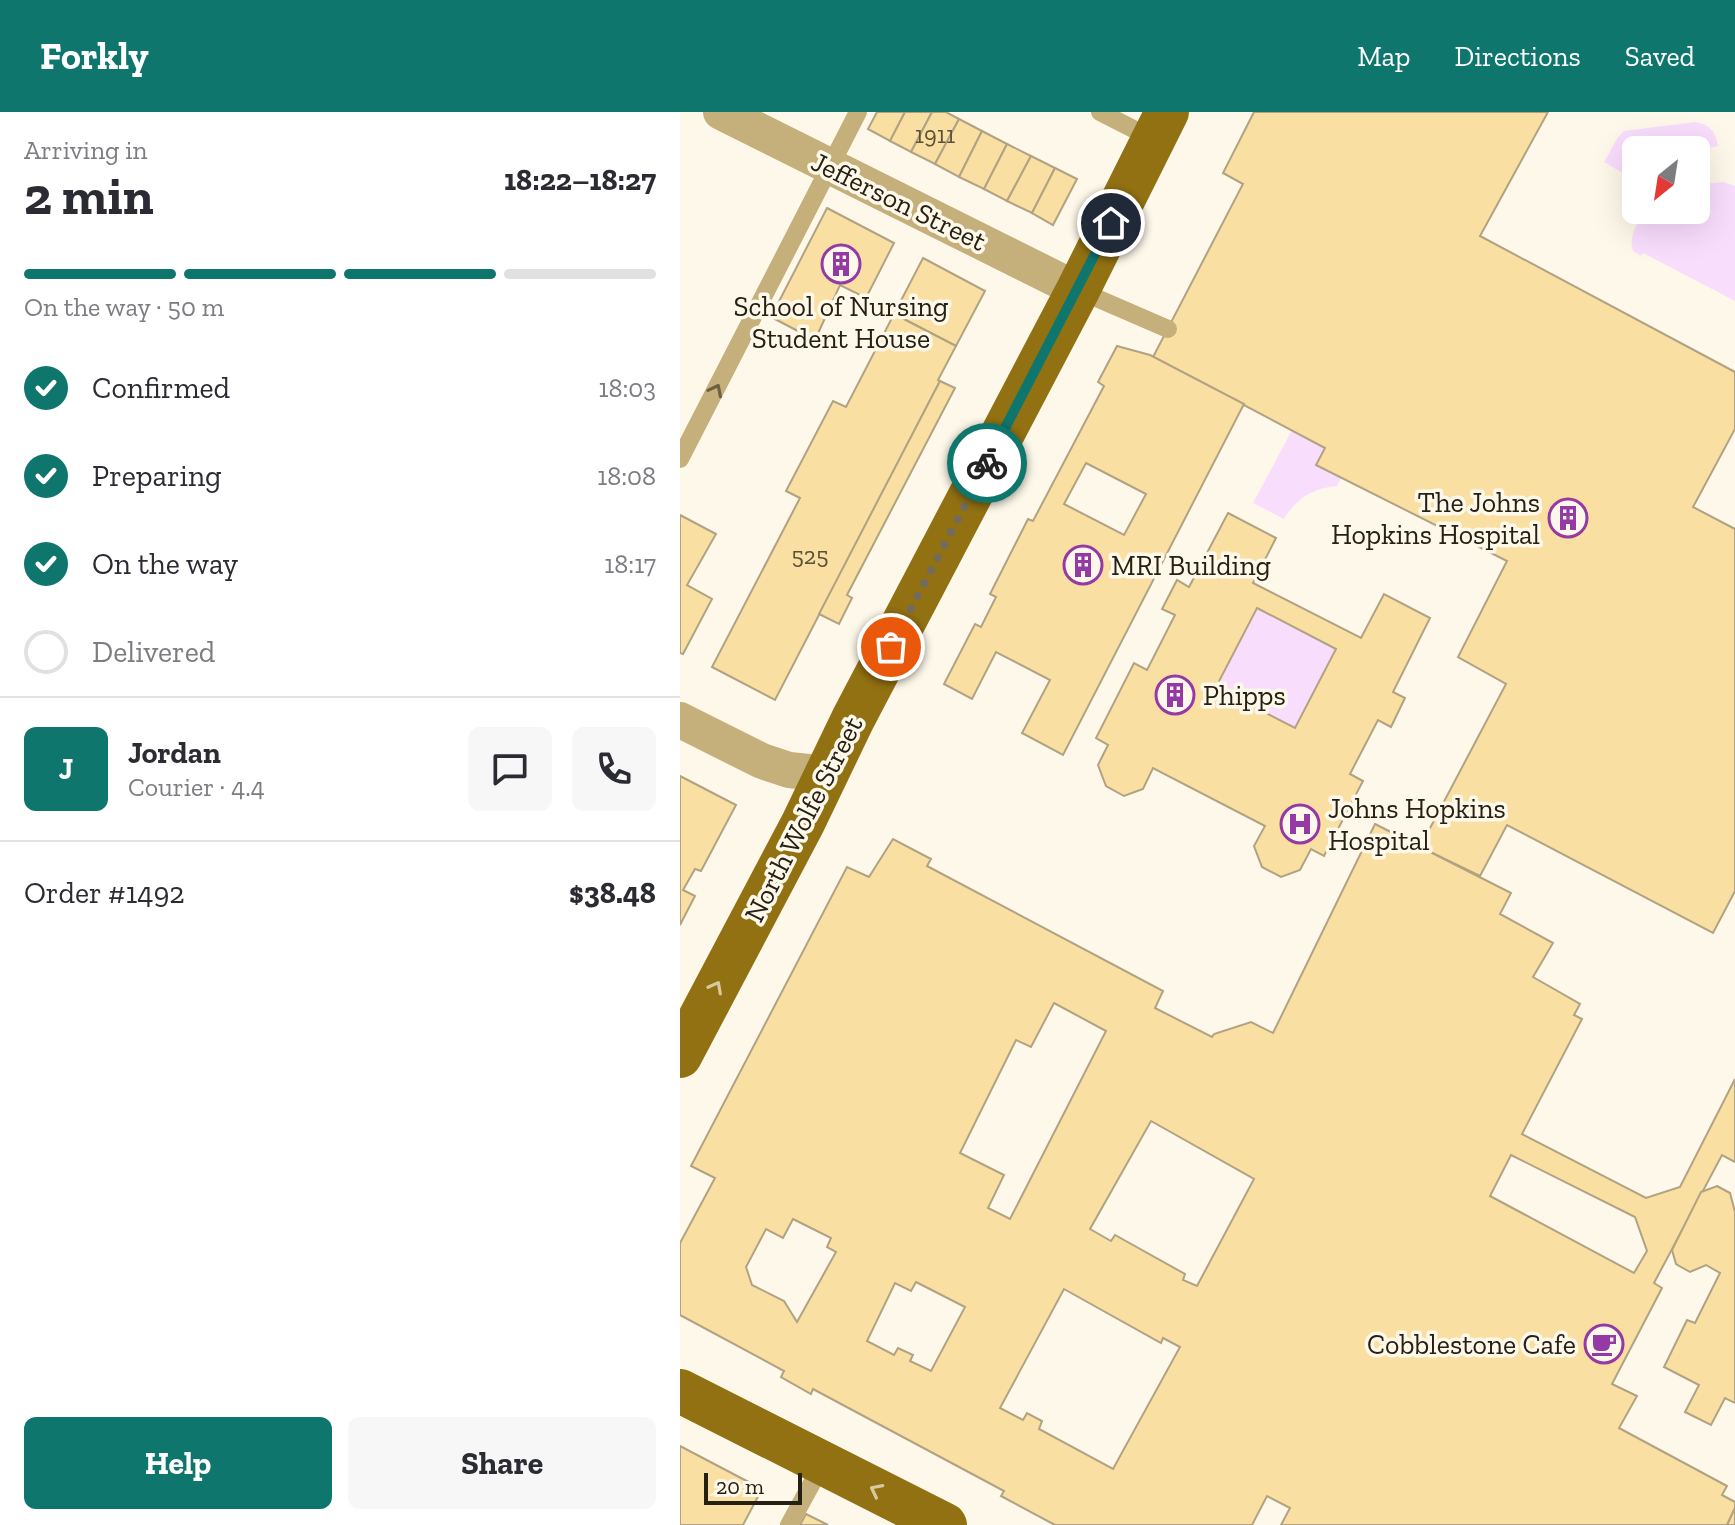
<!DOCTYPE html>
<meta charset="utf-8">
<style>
body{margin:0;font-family:"Zilla Slab",serif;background:#f7f7f7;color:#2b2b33;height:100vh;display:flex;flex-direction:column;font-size:30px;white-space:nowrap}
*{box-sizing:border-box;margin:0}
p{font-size:26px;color:#7c7c81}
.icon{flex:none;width:44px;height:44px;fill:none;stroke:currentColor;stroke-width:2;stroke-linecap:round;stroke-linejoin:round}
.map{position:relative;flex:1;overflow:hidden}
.drawer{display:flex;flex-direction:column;background:#fff;width:680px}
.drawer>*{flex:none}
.needle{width:52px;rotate:210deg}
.tools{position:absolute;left:942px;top:24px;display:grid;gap:16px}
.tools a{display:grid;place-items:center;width:88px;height:88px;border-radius:12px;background:#fff;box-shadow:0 8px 32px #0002;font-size:40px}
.scale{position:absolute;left:24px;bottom:20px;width:98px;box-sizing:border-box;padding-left:8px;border:4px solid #262013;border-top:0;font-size:22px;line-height:28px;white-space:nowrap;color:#262013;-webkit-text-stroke:6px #fef8ea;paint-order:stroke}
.pin{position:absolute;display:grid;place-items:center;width:68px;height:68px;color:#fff;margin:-34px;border:4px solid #fff;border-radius:50%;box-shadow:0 2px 8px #0007}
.courier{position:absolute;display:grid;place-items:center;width:80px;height:80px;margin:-40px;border:6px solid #0f766e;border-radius:50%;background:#fff;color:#222;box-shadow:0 2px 10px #0007}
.summary em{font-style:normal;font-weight:700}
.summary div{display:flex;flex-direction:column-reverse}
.summary{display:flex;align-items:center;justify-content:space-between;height:136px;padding:0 24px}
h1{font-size:52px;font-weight:700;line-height:60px}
.bar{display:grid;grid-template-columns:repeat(4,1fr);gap:12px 8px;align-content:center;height:96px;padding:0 24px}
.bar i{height:10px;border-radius:6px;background:#e1e1e2}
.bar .active{background:#0f766e}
.bar p{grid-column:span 4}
.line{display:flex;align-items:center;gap:20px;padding:0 24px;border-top:2px solid #e1e1e2}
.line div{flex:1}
.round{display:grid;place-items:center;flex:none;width:84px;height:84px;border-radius:12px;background:#f7f7f7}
ol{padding:0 24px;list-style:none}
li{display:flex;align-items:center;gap:24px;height:88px}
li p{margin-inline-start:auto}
li .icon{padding:8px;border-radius:50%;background:#0f766e;color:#fff;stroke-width:4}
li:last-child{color:#7c7c81}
li i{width:44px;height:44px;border:4px solid #e1e1e2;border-radius:50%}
.cta{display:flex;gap:16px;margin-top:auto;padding:16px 24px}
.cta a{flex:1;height:92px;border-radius:12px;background:#0f766e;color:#fff;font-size:32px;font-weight:700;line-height:92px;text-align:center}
.cta a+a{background:#f7f7f7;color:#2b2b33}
header{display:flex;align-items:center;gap:48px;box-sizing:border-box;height:112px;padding:0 40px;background:#0f766e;color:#fff}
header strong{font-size:38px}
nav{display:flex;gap:44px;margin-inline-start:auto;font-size:28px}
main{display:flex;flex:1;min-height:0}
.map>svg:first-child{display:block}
</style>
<header>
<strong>Forkly</strong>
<nav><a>Map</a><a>Directions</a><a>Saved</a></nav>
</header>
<main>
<section class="drawer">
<div class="summary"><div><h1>2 min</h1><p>Arriving in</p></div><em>18:22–18:27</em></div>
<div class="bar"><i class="active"></i><i class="active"></i><i class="active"></i><i></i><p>On the way · 50 m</p></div>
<ol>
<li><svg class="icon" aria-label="check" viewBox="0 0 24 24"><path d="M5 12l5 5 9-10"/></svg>Confirmed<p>18:03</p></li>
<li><svg class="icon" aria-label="check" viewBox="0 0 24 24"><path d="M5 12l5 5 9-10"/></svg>Preparing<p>18:08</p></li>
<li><svg class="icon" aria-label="check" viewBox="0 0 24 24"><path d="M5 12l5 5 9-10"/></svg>On the way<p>18:17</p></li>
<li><i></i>Delivered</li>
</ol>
<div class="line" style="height:144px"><b class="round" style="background:#0f766e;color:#fff">J</b><div><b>Jordan</b><p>Courier · 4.4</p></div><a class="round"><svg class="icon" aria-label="chat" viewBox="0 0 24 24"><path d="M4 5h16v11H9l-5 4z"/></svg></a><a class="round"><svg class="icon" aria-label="phone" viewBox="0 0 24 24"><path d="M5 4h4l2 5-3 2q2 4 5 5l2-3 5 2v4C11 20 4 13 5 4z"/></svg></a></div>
<div class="line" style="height:104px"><div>Order #1492</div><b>$38.48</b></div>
<div class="cta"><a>Help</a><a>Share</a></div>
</section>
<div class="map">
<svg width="1055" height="1413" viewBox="0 0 1055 1413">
<rect width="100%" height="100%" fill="#fef8ea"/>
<!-- green -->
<g fill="#f9ddfd">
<path d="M1015,10c14,2 21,9 23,24l-22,5 -60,-1v12l-15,10 -17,-10 14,-25 6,-6z"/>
<path d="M1043,70l12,4v115l-92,-48 -2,3 -8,-5c-5,-16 5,-27 12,-41h51v-25z"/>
<path d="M612,318l33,18 17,29 -5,9c-23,2 -41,12 -53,33l-31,-16z"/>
<path d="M577,496l79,41 -41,79 -79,-41z"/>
</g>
<!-- building -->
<g fill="#fadfa3" stroke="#b1a282" stroke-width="2" fill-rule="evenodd">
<path d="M197,0h28l-15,29 -22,-12z"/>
<path d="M225,0h27l-21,40 -21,-11z"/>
<path d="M252,0h14l13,7 -24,45 -24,-12z"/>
<path d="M574,0h294l-68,124 255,136v57l-42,78 42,22v362l-22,42 -206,-108 -27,51 -60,-29 86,-163 -48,-27 49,-96 -191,-96 9,-17 -172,-91 90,-173 -20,-11z"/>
<path d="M279,7l23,12 -23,46 -24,-13z"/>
<path d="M302,19l25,13 -23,45 -25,-12z"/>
<path d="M327,32l24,12 -24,45 -23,-12z"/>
<path d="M351,44l24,12 -23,45 -25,-12z"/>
<path d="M375,56l22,11 -24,46 -21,-12z"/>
<path d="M147,96l67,35 -28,55 -26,-13 -25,55 -44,-23z"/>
<path d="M243,146l62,33 -29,55 -62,-32z"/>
<path d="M214,202l62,32 -18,34 2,1 -165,319 -63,-33 88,-169 -14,-7 47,-90 13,6z"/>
<path d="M437,234l33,9 94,49 -181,351 -41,-22 28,-53 -54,-28 -24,47 -28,-15 31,-60 6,3 15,-30 -6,-3 38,-75 5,2 71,-135 -6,-4zM406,351l60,31 -22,41 -60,-31z"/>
<path d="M260,269l15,7 -108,207 5,3 -13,26 -20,-10z"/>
<path d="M548,401l48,25 -23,45 108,55 23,-44 46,24 -37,74 12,6 -14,29 -13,-7 -28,54 13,7 -39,75 -13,-7 -11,21 -19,7 -19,-10 -8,-21 11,-20 -112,-58 -10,21 -19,7 -18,-10 -8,-21 10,-20 -12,-7 38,-75 13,7 28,-55 -13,-6 15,-29 12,7zM577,496l79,41 -41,79 -79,-41z"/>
<path d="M0,403l36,19 -29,51 25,14 -29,55 -3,-1z"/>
<path d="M0,664l56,29 -35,66 -6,-2 -12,21 12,6 -15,29z"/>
<path d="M695,712l136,69 -11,21 53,29 -20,34 47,27 -6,11 8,4 -60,115 124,64 34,-11 55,-108v83l-13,-7 -68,128 8,5 -50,96 25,12 -18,32 108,58 -5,9 13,7v6l-8,17h-446l9,-17 -23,-12 -15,29h-197l-54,-29 3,-5 -191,-102 -2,5 -30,-17 3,-6 -104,-56v-72l35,-65 -24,-12 156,-299 22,10 24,-38 38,20 -4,7 236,125 -8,17 57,29 2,-3 37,-12 22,11zM374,891l52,28 -96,188 -22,-11 16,-33 -44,-22 56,-113 15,7zM471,1009l103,58 -57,107 -14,-6 2,-6 -70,-39 -4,6 -21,-12zM831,1043l124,62 12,34 -13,22 -144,-77zM113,1107l38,19 -4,9 9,5 -39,70 -13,-21 -32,-16 -6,-18 20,-38 17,9zM236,1170l49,25 -34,64 -21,-10 3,-6 -15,-7 -4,7 -27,-14 28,-58 16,8zM384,1177l97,54 2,-5 17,9 -67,122 -74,-40 3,-8 -15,-8 -4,7 -23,-12z"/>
<path d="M1037,1074l13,7 5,19v191l-10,-5 -14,27 -26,-13 14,-27 -35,-18 23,-47 8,3 25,-50 -14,-8 -16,7 -14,-8 -4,-14 29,-58z"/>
<path d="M0,1334l82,43 -19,36h-63z"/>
<path d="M1055,1396v17h-8l1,-2z"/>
<path d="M126,1402l22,11h-28z"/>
</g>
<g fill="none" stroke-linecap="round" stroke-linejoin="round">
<!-- service -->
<g stroke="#c5af7b" stroke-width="18">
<path d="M420,0l53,27"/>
<path d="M398,178l90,39"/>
<path d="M0,347l178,-347"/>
<path d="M109,1413l34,-62"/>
</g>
<!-- minor -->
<g stroke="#c5af7b" stroke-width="36">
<path d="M41,0l357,178"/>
<path d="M0,608l82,41 27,9 39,4"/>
</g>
<!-- primary -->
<g stroke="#927112" stroke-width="44">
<path d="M0,944l123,-233 50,-104 225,-429 89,-178"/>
<path d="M0,1279l265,134"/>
</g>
</g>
<!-- one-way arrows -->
<defs><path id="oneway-chevron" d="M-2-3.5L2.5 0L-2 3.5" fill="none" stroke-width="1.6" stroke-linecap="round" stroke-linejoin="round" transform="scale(2)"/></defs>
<use stroke="#6e6042" href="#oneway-chevron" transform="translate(36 278) rotate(-63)"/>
<g stroke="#d8c99e">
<use href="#oneway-chevron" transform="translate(36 875) rotate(-62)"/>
<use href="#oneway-chevron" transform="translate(196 1378) rotate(-153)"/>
</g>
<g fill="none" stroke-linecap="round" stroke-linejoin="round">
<!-- done -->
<path stroke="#726c5e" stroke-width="8" stroke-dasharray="0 14.4" d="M211,535l96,-184"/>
<!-- route -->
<path stroke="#0f766e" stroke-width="10" d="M307,351l124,-240"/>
</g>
<!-- icons -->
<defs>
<symbol id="building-ring" viewBox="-11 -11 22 22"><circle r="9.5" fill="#fef8ea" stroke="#9539a4" stroke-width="1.5"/><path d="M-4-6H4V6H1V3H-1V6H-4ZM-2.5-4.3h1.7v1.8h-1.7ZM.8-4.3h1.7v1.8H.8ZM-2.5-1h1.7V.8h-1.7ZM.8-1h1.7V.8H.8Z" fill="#9539a4"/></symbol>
<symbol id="hospital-ring" viewBox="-11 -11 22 22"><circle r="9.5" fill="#fef8ea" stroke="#9539a4" stroke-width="1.5"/><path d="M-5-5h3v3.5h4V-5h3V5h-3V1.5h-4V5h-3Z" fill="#9539a4"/></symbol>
<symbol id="cafe-ring" viewBox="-11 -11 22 22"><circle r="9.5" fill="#fef8ea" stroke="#9539a4" stroke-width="1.5"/><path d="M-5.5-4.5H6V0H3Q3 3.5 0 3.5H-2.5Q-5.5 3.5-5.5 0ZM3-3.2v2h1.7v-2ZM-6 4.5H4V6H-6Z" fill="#9539a4"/></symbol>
</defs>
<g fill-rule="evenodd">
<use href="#building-ring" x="139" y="130" width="44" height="44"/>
<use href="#building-ring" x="866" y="384" width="44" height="44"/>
<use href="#building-ring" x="381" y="431" width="44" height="44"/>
<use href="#building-ring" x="473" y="561" width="44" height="44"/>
<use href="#hospital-ring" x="598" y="690" width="44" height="44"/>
<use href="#cafe-ring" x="902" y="1210" width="44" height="44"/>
</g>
<g text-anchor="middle" stroke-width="7" stroke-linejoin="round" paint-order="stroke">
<!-- number labels -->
<g font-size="24" fill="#5b5037">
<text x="255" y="31">1911</text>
<text x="130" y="452">525</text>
</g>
<!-- street labels -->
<g font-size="28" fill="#262013" stroke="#fef8ea">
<text transform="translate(219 89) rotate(26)" y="10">Jefferson Street</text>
<text transform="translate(123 707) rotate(-63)" y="10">North Wolfe Street</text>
</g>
<!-- poi labels -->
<g font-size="28" fill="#262013" stroke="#fef8ea" text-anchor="start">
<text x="161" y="204" text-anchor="middle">School of Nursing<tspan x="161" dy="32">Student House</tspan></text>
<text x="860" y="400" text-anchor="end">The Johns<tspan x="860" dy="32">Hopkins Hospital</tspan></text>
<text x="431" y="463">MRI Building</text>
<text x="523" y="593">Phipps</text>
<text x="648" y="706">Johns Hopkins<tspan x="648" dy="32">Hospital</tspan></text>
<text x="896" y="1242" text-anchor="end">Cobblestone Cafe</text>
</g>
</g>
</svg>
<div class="tools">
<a><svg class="needle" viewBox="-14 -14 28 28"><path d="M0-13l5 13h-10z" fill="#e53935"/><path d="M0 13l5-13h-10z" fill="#7c7c81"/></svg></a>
</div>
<div class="scale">20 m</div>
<div class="pin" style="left:211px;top:535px;background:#ea580c"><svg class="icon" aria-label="bag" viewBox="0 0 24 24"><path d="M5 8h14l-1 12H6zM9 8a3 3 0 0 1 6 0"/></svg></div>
<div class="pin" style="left:431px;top:111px;background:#1f2937"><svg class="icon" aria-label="home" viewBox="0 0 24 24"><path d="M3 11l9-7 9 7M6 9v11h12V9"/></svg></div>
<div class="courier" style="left:307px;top:351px"><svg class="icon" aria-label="bike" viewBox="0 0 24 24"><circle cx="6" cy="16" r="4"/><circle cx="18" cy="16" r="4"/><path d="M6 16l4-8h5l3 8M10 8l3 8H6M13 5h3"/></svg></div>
</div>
</main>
